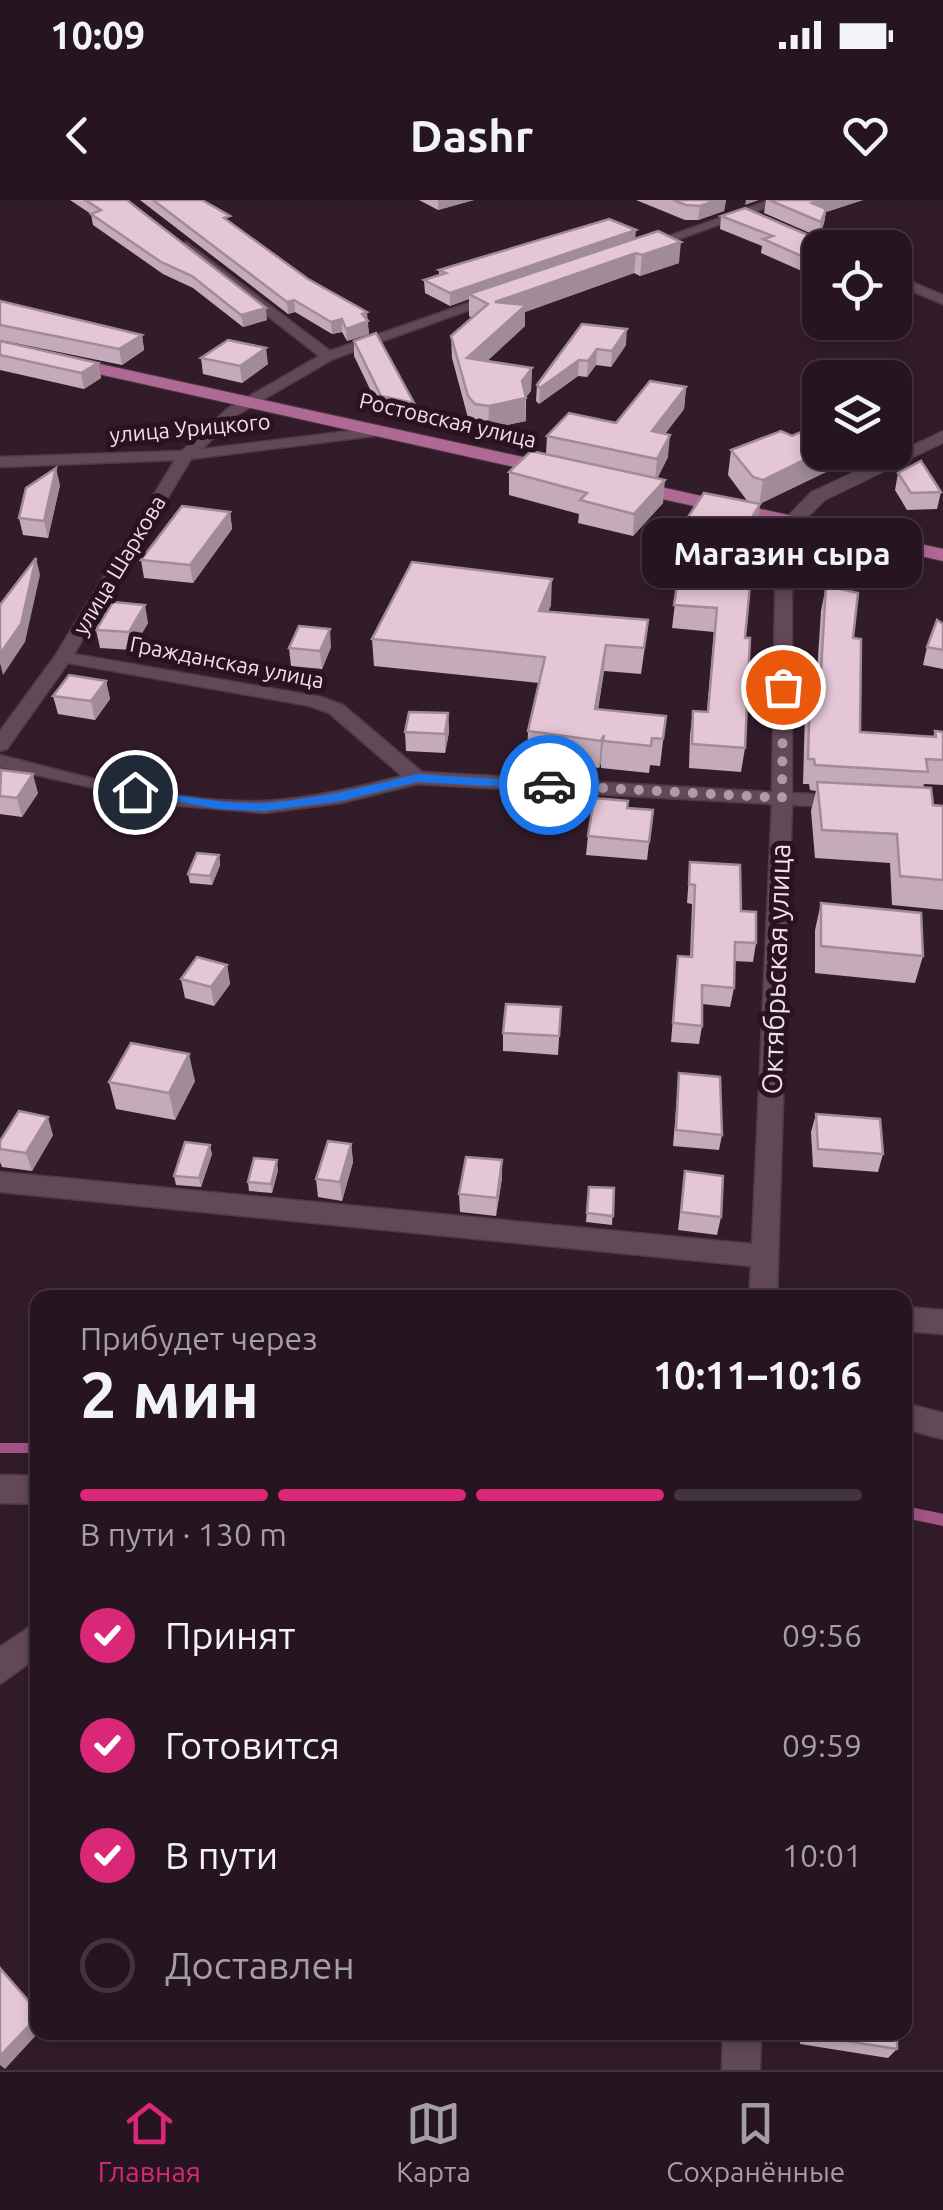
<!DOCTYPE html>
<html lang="ru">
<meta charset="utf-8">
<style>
body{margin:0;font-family:Ubuntu,sans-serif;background:#2e1e29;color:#f1f3f6;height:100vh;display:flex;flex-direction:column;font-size:38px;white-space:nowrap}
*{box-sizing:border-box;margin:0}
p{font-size:32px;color:#a49fa5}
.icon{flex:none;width:55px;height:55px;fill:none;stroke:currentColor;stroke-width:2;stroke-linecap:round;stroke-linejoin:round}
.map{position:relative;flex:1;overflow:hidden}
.sheet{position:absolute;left:30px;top:1090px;width:882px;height:750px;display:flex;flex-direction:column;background:#261520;border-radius:20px;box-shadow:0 5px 15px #0003,0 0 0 2px #42343e}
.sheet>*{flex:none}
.controls{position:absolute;left:802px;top:30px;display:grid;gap:20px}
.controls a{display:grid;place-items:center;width:110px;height:110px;border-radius:20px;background:#261520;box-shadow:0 5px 15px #0003,0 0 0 2px #42343e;font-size:50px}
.pin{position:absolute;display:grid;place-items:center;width:85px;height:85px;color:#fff;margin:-42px;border:5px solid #fff;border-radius:50%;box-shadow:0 2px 10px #0007}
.courier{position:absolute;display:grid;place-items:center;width:100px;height:100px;margin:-50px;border:8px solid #1a73e8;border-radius:50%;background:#fff;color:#222;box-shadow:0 2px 12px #0007}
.bubble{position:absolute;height:70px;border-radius:20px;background:#261520;box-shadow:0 5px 15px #0003,0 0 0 2px #42343e;font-size:32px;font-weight:700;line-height:70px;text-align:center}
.headline em{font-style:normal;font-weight:700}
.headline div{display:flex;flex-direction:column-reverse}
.headline{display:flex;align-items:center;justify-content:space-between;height:170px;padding:0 50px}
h1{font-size:65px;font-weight:700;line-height:75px}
.bar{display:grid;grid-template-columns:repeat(4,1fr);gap:15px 10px;align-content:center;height:120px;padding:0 50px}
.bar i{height:12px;border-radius:8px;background:#42343e}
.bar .active{background:#db2777}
.bar p{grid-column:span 4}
ol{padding:0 50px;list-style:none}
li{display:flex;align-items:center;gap:30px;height:110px}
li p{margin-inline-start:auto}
li .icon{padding:10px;border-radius:50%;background:#db2777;color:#fff;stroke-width:4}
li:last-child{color:#a49fa5}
li i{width:55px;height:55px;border:5px solid #42343e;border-radius:50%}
.status{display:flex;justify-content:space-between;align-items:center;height:70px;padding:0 50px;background:#261520;direction:ltr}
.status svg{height:28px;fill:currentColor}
header{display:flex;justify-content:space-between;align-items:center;height:130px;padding:0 50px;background:#261520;font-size:45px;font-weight:700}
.tabs{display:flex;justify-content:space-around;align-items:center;height:140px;border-top:2px solid #42343e;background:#261520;font-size:28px;color:#a49fa5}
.tabs a{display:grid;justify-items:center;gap:5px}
.tabs .active{color:#db2777}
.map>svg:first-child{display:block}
</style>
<div class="status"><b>10:09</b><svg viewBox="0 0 49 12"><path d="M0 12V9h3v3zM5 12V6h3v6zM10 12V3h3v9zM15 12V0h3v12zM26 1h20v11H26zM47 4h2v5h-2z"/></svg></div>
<header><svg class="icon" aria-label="back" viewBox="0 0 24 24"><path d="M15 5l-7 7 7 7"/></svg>Dashr<svg class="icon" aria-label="heart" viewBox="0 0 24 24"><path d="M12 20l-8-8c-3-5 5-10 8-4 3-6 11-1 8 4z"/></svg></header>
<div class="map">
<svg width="943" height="1870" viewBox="0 0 943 1870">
<rect width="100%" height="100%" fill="#331c2a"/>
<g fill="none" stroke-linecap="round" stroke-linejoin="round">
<!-- stream-far1 -->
<path stroke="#a15485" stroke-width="10" d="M0,1248h38"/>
<!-- stream -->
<path stroke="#a15485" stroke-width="12" d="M905,1312l38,8"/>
<defs>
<g id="street">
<path d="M770,0h17l-144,52 -10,-3z"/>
<path d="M782,25l45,20 2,3 -10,3 -41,-19z"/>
<path d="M186,42l144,109 167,-58 11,3 -175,63 -96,56 -35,34 180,-22 7,4 -7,4 -191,24 -117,195 247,43 22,8 79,67 350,20 4,-254 10,-19 14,3 -8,16v255l56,3 10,6 -10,6 -56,-3 -15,493h-28l2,-32 -751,-74v-20l752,72 20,-440 -355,-20 -76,19 -77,10 -93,-8 -171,-38v-12c82,21 181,50 266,46 46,-3 92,-14 136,-25l-73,-63 -19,-7 -242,-43 -61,86 -7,2v-20l55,-75 120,-196 -175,7v-10l182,-6 45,-42 92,-53 -137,-107z"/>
<path d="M895,75l48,20v9l-48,-20z"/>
<path d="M905,1107l38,3v24l-38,-3z"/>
<path d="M905,1203l38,10v26l-38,-10z"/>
<path d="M0,1275l38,1v28l-38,-1z"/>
<path d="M38,1421v36l-38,27v-37z"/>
<path d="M723,1832h38l-1,38h-38z"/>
</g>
<path id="secondary" d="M943,231v12l-118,57 -26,26h-14l-3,-4 29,-30z"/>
<g id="primary">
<path d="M0,142l559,123 9,6 -9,6 -559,-125z"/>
<path d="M624,279l319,70v12l-326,-72 -2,-4z"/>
</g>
</defs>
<!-- street casing -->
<use href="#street" stroke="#4d3a46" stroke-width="3"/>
<!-- secondary casing -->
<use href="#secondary" stroke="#4d3a46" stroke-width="2"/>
<!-- primary casing -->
<use href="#primary" stroke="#4d3a46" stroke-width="2"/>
<!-- street -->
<use href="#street" fill="#624958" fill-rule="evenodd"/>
<!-- secondary -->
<use href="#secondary" fill="#624958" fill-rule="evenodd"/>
<!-- primary -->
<use href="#primary" fill="#b06895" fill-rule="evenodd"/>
</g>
<!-- wall -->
<g fill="#c5aab9">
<path d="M70,0h57l140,120 -24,7 -50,-39 -30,-14 -70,-49 -2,-11z"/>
<path d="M140,0h62l29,23 136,97 2,14 -22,7 -5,-9 -10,2 -37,-22 -7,2z"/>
<path d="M419,0h55l-36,10z"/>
<path d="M636,0h90l-2,11 -26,9h-13z"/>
<path d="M766,0h97l-37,12 -2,11 -5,14 -55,-24z"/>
<path d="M721,16l94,22 -3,14 -8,20 -43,-19 1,-7 -42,-17z"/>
<path d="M635,39l44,24 -39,13 -6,-3 -109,39v14l-38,35 45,7 -1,23 -5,6v24l-38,8 -13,-2 -7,-9 -16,-60 -1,-22 21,-18 -3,-2v-17l-19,7 -25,-13 -1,-13 15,-5v-5z"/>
<path d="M0,101l142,34 2,15 -22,15 -122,-25z"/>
<path d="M582,124l44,21 -15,22 -15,-2 -9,12 -9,-1 -39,28 -3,-3 1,-16z"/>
<path d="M0,141l98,22 3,15 -17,11 -84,-19z"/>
<path d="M354,141l60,62v16l-33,-7 -27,-56z"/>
<path d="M201,158l67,6 -26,19 -39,-9z"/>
<path d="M686,187l-2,22 -19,25 3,23 -11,22 6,24 -30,33 -55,-13 1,-9 -70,-19v-23l37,-18 1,-18 69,-13z"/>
<path d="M781,231l-21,73 -4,25 -16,27 -56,-11 2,-25 62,-18 -20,-27 3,-25z"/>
<path d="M898,273l43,19 -4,17 -30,1 -12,-20z"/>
<path d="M60,285l-12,53 -25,-3 -4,-17z"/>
<path d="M230,312l2,17 -39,54 -49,-5 -3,-18z"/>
<path d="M678,379l72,6 -5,53v110l-4,24 -52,-4 1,-33 3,-24 14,1 7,-80 -42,-4z"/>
<path d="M826,386l27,52 7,94 73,5 2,-6 8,1v53l-19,-1 -1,4 10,17 10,1v104l-51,-5 -2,-42 -75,-5 -4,-47 5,-20 -6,-1 -1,-6h-6l2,-72 5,-25 6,1 5,-77z"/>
<path d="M551,405l-3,7 97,34 -4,28 -37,-3 -6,39 68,6 -6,50 -10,-1 -1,8 -48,-5v-5l-2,5 -72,-10 1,-27 11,-48 -165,-17 -2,-27z"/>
<path d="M148,423l-16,27 -32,-2 -4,-18z"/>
<path d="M943,424v45l-20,-4 4,-18z"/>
<path d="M331,447l-9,22 -31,-3 -2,-18z"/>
<path d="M106,481l4,18 -15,21 -37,-6 -5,-18z"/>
<path d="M448,513l1,19 -4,21 -39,-2 -1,-19z"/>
<path d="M0,571l38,22 -16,24 -22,-3z"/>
<path d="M628,608l25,2 -6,50 -61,-5 2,-19z"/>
<path d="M219,655l1,10 -8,20 -22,-2 -2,-9z"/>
<path d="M690,662l51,49 15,32 -3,19 -19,-1v27l-4,19 -28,-3v22l-3,18 -28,-2 7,-86 12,1 2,-53 -5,-1z"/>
<path d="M821,703l102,53 -8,27 -100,-10v-43z"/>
<path d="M227,765l3,19 -16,22 -29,-8 -4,-19z"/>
<path d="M561,807l-3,48 -55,-4v-18z"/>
<path d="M679,873l43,62 -3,15 -46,-4z"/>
<path d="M195,881l-20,39 -59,-11 -7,-27z"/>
<path d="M816,914l67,40 -5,18 -65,-5 -2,-35z"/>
<path d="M53,935l-21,36 -30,-4 -2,-5v-21z"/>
<path d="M351,944l2,18 -11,39 -24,-4 -2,-18z"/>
<path d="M212,954l-11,33 -25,-2 -2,-9z"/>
<path d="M502,960v18l-6,38 -36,-4 -1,-18z"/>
<path d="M278,970l-6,23 -23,-2 -1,-9z"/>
<path d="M685,971l36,46 -4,18 -39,-5z"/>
<path d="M589,987l25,1 -2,37 -26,-3z"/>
<path d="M800,1832h97v17l-9,9 -88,-14z"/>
</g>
<!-- shaded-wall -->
<g fill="#a08b96">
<path d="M438,0h36l-36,10z"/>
<path d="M717,0h9l-2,11 -26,9 2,-14z"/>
<path d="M746,0h13l-14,5z"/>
<path d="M822,0h41l-37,12 -2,11 -5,14 2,-15 -9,-19z"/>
<path d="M636,30l-1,12 -166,52v5l-19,7v-13z"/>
<path d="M815,38l-3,14 -8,20 2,-14z"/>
<path d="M681,42l-2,21 -39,13 2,-21z"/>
<path d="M636,53l-2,20 -109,39v14l-58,54v-22l28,-56z"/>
<path d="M294,100l1,12 -7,2 -1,-12z"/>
<path d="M266,108l1,12 -24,7 -2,-12z"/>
<path d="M367,112l2,22 -22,7 -1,-12 16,-15z"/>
<path d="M342,119v13l-10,2 -1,-12z"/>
<path d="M627,129l-1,16 -15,22 1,-16z"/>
<path d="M142,135l2,15 -22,15 -3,-16z"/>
<path d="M266,148l2,16 -26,19 -2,-17z"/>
<path d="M597,149l-1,16 -9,12 1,-16z"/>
<path d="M579,160l-1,16 -39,28 1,-16z"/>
<path d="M98,163l3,15 -17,11 -3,-16z"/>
<path d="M532,168l-1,23 -6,7 1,23 -38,8 1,-23 33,-25z"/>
<path d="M686,187l-2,22 -34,44 2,-22z"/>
<path d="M905,213l-6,24 -4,2v-22z"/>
<path d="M670,235l-2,22 -13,25 2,-23z"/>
<path d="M820,252h48l-108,52 -4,25 -16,27 4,-25 15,-26 4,-25z"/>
<path d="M56,268l4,17 -12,53 -4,-17z"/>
<path d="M665,280l-2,23 -30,33 1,-22z"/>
<path d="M230,312l2,17 -39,54 -3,-18z"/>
<path d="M36,358l4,17 -15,67 -22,33 -3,-12v-9z"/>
<path d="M552,379l-1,26 -13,32 1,-26z"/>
<path d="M145,405l3,18 -16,27 -3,-18z"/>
<path d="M330,429l1,18 -9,22 -2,-18z"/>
<path d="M606,445l-2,26 -11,65 2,-27z"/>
<path d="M106,481l4,18 -15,21 -4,-19z"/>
<path d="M448,513l1,19 -4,21v-19z"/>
<path d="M604,535l-3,28 -2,5 2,-27z"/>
<path d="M33,574l5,19 -16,24 -5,-19z"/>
<path d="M219,655l1,10 -8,20 -2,-9z"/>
<path d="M227,765l3,19 -16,22 -3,-19z"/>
<path d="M189,854l6,27 -20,39 -6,-27z"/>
<path d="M48,917l5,18 -21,36 -6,-18z"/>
<path d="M351,944l2,18 -11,39 -2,-19z"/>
<path d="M210,945l2,9 -11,33 -2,-9z"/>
<path d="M277,960l1,10 -6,23 -1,-9z"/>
<path d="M502,960v18l-6,38 1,-18z"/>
<path d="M38,1816v16h1l-34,37 -5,-4v-9z"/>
</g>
<!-- building -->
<g fill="#e5c6d7" stroke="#a08b96" stroke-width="2.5">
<path d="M85,0h42l139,108 -25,7 -49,-39 -31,-14 -70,-48 10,-4z"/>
<path d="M153,0h49l28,16 -6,2 84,61 59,33 -5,2 6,7 -22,8 -4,-10 -11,3 -37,-22 -7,2z"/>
<path d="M673,0h44l-17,6 -14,-1z"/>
<path d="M769,0h53l-10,3 14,6 -5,13z"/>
<path d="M745,8l70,30 -9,20 -43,-19 10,-3 -52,-20z"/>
<path d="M609,19l27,11 -186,63 -26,-13 22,-7 -7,-3z"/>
<path d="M658,31l23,11 -39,13 -6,-2 -141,49 31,3 -59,53 65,10 -10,13 4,17 -37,8 -14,-2 -7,-8 -17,-60 37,-32 -19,-10z"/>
<path d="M0,101l142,34 -23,14 -119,-24z"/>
<path d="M582,124l45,5 -15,22 -15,-2 -9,12 -9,-1 -39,28 -3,-3z"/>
<path d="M376,133l38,70 -33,-7 -27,-55z"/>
<path d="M228,140l38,8 -26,18 -39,-8z"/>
<path d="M0,141l98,22 -17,10 -81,-18z"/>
<path d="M650,181l36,6 -34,44 18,4 -13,24 -110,-23 22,-23 47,10z"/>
<path d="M895,209l10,4 -10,4z"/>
<path d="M820,224v28l-57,28 -10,-3 -22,-27 50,-19 11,5z"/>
<path d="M531,251l134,29 -31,34 -54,-14 7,-7 -78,-21z"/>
<path d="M921,261l20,31 -30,1 -13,-20z"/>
<path d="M56,268l-12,53 -25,-3 7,-30z"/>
<path d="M704,293l56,11 -16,27 -58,-11z"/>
<path d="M182,306l48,6 -40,53 -49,-5z"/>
<path d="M36,358l-15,66 -21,30v-49z"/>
<path d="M412,362l140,17 -13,32 109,9 -4,28 -38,-3 -11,64 71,7 -3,23 -11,-1 -1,8 -48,-5 1,-6 -3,6 -73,-10 17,-74 -173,-18z"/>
<path d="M678,379l72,6 -5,53h5l-5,110 -53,-4 1,-33 15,1 9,-104 -43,-3z"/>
<path d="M826,386l32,7 -5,45 8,1 -1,93 76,5 -1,-6 8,1v28l-17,-1 2,13 -113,-7 -1,-6h-6l2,-72 10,1z"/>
<path d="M113,402l32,3 -16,27 -33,-2z"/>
<path d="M937,420l6,4v26l-16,-3z"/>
<path d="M299,426l31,3 -10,22 -31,-3z"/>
<path d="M69,475l37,6 -15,20 -38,-5z"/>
<path d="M409,512l39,1 -3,21 -40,-2z"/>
<path d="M1,570l32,4 -16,24 -17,-2z"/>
<path d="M817,582l114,6 2,17 10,1v74l-43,-4 -3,-42 -75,-4z"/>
<path d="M594,598l34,3 -1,7 26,2 -4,32 -61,-6z"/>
<path d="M197,653l22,2 -9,21 -22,-2z"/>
<path d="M690,662l50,3 1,46 15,1v31l-21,-1 -1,46 -32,-3v41l-29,-3 5,-67 14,1 3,-72 -6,-1z"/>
<path d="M821,703l100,10 2,43 -102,-10z"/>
<path d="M197,757l30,8 -16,22 -30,-8z"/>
<path d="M506,804l55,3 -2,29 -56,-3z"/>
<path d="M131,843l58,11 -20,39 -60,-11z"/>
<path d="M679,873l41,4 2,58 -46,-5z"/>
<path d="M19,911l29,6 -22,36 -26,-4v-8z"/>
<path d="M816,914l64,5 3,35 -65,-5z"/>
<path d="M328,941l23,3 -11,38 -24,-3z"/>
<path d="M185,942l25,3 -11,33 -25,-2z"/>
<path d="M466,957l36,3 -5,38 -38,-4z"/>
<path d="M254,958l23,2 -6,24 -23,-2z"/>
<path d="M685,971l38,5 -2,41 -40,-5z"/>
<path d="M589,987l25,1 -1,28 -26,-3z"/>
<path d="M0,1768l38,44v4l-38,40z"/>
<path d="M807,1832h90v17l-90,-14z"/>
</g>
<!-- route -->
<path fill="#1a73e8" d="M417,574l132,8 7,3 -7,4 -132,-7 -76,19 -77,10 -46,-2 -89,-17 6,-4c43,7 87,17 131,15 51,-4 101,-16 151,-29z"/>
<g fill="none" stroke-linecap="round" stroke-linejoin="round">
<!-- done -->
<path stroke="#ad9ba6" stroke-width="10" stroke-dasharray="0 18" d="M549,585l233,13 1,-111"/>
</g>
<g text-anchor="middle" stroke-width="10" stroke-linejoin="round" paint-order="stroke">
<!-- far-street labels -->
<g font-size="22" fill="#efdfe8" stroke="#291321">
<text transform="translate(448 220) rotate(13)" y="8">Ростовская улица</text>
<text transform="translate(190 228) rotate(-5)" y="8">улица Урицкого</text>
<text transform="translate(119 365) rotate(-59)" y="8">улица Шаркова</text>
<text transform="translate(227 462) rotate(11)" y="8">Гражданская улица</text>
</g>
<!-- street labels -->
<g font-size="28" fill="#efdfe8" stroke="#291321">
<text transform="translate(776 769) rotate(-88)" y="10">Октябрьская улица</text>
</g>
</g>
</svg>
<div class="controls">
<a><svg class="icon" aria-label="locate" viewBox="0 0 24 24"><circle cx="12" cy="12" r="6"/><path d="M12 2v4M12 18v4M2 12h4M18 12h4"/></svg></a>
<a><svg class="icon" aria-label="layers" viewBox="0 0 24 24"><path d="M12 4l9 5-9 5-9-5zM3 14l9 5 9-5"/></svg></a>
</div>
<div class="pin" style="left:783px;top:487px;background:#ea580c"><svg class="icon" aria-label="bag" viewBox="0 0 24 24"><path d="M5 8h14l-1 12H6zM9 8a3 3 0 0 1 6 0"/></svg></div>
<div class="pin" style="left:135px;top:592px;background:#1f2937"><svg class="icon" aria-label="home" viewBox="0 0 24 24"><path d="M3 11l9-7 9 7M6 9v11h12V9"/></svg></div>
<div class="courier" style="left:549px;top:585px"><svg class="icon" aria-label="car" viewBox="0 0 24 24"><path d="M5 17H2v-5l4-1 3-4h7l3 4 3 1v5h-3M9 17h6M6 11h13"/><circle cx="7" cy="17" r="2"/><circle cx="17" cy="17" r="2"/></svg></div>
<div class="bubble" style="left:642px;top:318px;width:280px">Магазин сыра</div>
<section class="sheet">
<div class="headline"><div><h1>2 мин</h1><p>Прибудет через</p></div><em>10:11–10:16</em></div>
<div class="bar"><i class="active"></i><i class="active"></i><i class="active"></i><i></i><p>В пути · 130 m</p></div>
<ol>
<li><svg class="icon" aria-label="check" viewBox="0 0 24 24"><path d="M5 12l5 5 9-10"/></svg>Принят<p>09:56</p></li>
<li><svg class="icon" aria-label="check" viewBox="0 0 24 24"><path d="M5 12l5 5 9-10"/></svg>Готовится<p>09:59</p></li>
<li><svg class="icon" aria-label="check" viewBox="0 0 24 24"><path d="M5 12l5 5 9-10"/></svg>В пути<p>10:01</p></li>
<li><i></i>Доставлен</li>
</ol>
</section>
</div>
<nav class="tabs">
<a class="active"><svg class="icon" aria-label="home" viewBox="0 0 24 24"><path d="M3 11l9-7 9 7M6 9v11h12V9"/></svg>Главная</a>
<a><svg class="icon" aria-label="map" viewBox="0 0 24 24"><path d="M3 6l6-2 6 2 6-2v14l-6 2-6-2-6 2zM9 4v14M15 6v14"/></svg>Карта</a>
<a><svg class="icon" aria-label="saved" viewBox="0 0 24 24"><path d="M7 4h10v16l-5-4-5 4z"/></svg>Сохранённые</a>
</nav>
